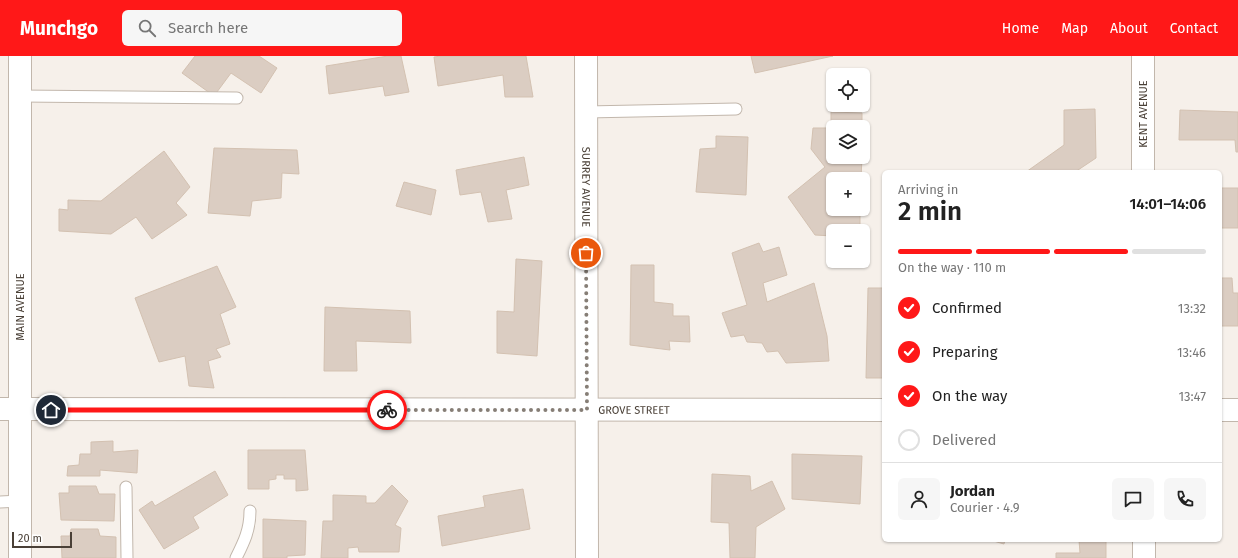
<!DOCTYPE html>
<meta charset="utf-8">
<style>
body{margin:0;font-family:"Fira Sans",sans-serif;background:#f6f6f6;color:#222;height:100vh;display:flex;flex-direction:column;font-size:15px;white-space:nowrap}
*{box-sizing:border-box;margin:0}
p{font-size:13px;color:#767676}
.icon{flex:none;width:22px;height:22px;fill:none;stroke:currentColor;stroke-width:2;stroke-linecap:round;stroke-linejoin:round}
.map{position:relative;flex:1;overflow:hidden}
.sheet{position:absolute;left:882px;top:114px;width:340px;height:372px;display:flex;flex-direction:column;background:#fff;border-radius:6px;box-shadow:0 1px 3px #0004}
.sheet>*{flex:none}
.fabs{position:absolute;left:826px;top:12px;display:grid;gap:8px}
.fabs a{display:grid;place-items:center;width:44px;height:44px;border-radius:6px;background:#fff;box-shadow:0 1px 3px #0004;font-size:20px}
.scale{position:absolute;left:12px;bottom:10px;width:60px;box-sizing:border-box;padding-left:4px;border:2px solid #4a4037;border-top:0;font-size:11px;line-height:14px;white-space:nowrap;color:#4a4037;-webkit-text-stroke:3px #fff;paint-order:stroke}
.pin{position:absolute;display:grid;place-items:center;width:34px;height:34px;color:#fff;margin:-17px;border:2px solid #fff;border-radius:50%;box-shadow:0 1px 4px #0007}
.courier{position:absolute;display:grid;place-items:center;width:40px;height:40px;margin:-20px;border:3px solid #ff1818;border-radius:50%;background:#fff;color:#222;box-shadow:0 1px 5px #0007}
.overview em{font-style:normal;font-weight:600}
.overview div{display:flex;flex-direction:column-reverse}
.overview{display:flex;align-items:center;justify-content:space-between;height:68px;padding:0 16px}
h1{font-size:26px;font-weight:600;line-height:30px}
.bar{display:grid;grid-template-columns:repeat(4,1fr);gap:6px 4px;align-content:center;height:48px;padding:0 16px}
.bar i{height:5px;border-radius:3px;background:#e0e0e0}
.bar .on{background:#ff1818}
.bar p{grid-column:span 4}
.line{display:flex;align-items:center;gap:10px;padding:0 16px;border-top:1px solid #e0e0e0}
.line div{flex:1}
.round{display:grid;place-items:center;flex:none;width:42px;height:42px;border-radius:6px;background:#f6f6f6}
ol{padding:0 16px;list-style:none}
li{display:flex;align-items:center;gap:12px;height:44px}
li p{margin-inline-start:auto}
li .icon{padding:4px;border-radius:50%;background:#ff1818;color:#fff;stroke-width:4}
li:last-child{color:#767676}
li i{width:22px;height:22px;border:2px solid #e0e0e0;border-radius:50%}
header{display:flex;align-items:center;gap:24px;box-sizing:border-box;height:56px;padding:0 20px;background:#ff1818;color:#fff}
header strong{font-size:19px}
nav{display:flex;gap:22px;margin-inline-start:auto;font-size:14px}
.search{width:280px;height:36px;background:#f6f6f6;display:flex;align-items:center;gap:10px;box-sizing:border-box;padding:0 14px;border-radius:6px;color:#767676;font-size:15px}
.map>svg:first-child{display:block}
</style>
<header>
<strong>Munchgo</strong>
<div class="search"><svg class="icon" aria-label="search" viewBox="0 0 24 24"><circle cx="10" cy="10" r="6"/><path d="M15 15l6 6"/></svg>Search here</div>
<nav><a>Home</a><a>Map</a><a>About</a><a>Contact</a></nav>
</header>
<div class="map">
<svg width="1238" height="502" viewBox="0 0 1238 502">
<rect width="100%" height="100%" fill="#f6f0ea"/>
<!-- building -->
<g fill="#dbcdc2" stroke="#d3c1b1">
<path d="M195,0h64l18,12 -16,25 -30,-20 -17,23 -32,-23z"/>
<path d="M388,0h13l8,36 -24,4 -2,-10 -54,8 -3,-28z"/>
<path d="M441,0h85l7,41h-28l-2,-22 -65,11 -4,-29z"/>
<path d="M751,0h82l-78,17z"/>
<path d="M1095,53l1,49 -21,14h-49l38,-27v-35z"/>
<path d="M1180,54l58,2v40h-2l-1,-12h-56z"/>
<path d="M831,56l31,1v14h-29v30h29l-1,22h-28v30h16l11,3v19h-27v5l-18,-1 -27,-38 37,-30 -14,-18 2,-21h18z"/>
<path d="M716,80l32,1 -2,58 -50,-3 4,-43 16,-1z"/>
<path d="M214,92l83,2 2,24 -17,-1 -1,25 -29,3 -2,15 -42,-3z"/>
<path d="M164,95l26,36 -14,16 11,12 -35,24 -16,-22 -25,17 -52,-3v-22l9,1v-10l33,1z"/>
<path d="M524,101l5,28 -23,5 6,29 -24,3 -7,-30 -21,3 -4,-25z"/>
<path d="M404,126l32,8 -5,25 -35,-9z"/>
<rect x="1220" y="132" width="18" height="40"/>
<path d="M759,187l4,9 16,-5 8,28 -24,8 4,19 47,-19 13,53 2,25 -43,2 -8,-12 -11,1 -5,-9 -15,-1 -3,-7 -13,2 -9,-24 25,-8 -15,-52z"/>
<path d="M516,203l26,2 -5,95 -40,-3v-42l17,1z"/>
<path d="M631,209h23v37l19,2v12h16l1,26 -21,-1 1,9 -40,-5z"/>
<path d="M217,210l19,41 -16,7 10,30 -14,5 5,8 -13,4 6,27 -25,-2 -4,-30 -26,6 -24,-64z"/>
<path d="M1220,222h12l1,15h5v33h-18z"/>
<path d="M868,232h16v90h-18z"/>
<path d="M325,251l85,4 1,32 -55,-2 1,30h-33z"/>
<path d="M113,385v11l25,-2 -1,23 -37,-3v6h-33l1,-10 11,-1 1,-11h11v-12z"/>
<path d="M248,394h57l3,40 -12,1v-12h-12v-4h-8v4l-7,1v9h-21z"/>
<path d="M792,398l70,2 -2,48 -68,-5z"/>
<path d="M215,415l13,24 -35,22 6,11 -35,21 -25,-39 13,-9 3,5z"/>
<path d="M712,418l38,2 1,15 21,-10 13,28 -29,18 -1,31h-25l-1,-35 -18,-1z"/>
<path d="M392,429l16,16 -13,24 6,3 -2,24h-40l-1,-5 -10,1v10h-27l2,-37h10v-26l33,1v7h9z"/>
<path d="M69,430h27l3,8h16l-1,27 -53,-1 -2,-27h10z"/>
<path d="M523,433l7,40 -88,17 -4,-30 47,-9 -2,-11z"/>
<path d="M263,463l43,2 -1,34 -18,1v2h-24z"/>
<path d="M71,473h27l2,7 16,1v21h-54l-1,-22h9z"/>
<path d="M990,484h15l-1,4z"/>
<path d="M1079,484h27v18h-50v-5h24z"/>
</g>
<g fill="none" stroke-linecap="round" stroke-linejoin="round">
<defs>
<g id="lane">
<path d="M20,40l217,2"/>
<path d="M586,56l150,-3"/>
<path d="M126,431l1,71"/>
<path d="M0,446l20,-1"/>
<path d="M236,502c8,-16 14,-28 14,-47"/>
</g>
<g id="street">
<path id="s1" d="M586,0l1,502"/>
<path d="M1143,116v-116"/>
<path id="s2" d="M0,353l884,1"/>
<path d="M1220,354h18"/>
<path d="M1144,484v18"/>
<path d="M20,502v-502"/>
</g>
</defs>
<!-- lane casing -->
<use href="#lane" stroke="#c2b7ac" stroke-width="13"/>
<!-- street casing -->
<use href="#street" stroke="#c2b7ac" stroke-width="24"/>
<!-- lane -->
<use href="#lane" stroke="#fff" stroke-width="11"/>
<!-- street -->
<use href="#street" stroke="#fff" stroke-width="22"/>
</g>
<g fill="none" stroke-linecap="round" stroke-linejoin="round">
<!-- done -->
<path stroke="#867e76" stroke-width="4" stroke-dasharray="0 7.2" d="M387,354h200l-1,-157"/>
<!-- route -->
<path stroke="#ff1818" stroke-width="5" d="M51,354h336"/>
</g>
<g text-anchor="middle" stroke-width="3.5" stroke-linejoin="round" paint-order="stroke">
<!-- street labels -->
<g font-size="11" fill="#4a4037" stroke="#fff">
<text transform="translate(1143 58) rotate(-90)" y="4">KENT AVENUE</text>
<text dy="4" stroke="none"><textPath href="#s1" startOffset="131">SURREY AVENUE</textPath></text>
<text transform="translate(20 251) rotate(-90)" y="4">MAIN AVENUE</text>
<text dy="4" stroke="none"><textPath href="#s2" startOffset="634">GROVE STREET</textPath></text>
</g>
</g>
</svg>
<div class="fabs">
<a><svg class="icon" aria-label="locate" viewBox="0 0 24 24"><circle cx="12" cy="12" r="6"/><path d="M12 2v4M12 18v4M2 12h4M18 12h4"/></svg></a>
<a><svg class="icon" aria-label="layers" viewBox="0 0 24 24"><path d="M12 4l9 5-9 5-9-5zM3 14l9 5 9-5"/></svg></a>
<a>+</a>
<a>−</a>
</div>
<div class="scale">20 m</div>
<div class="pin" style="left:586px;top:197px;background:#ea580c"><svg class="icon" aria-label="bag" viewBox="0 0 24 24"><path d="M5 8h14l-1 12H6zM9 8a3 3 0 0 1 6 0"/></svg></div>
<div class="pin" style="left:51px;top:354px;background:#1f2937"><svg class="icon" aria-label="home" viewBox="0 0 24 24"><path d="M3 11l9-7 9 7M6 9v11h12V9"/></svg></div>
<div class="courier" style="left:387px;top:354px"><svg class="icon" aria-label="bike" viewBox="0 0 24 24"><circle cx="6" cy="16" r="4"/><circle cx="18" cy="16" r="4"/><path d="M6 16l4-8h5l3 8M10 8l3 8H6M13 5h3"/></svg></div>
<section class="sheet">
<div class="overview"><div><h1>2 min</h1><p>Arriving in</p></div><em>14:01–14:06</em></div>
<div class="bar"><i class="on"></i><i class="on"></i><i class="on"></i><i></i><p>On the way · 110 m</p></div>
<ol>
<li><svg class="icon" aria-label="check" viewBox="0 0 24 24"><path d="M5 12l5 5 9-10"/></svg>Confirmed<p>13:32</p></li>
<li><svg class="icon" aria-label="check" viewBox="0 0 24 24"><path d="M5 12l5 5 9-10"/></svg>Preparing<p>13:46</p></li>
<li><svg class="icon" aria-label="check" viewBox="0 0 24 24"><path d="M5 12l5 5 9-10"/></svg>On the way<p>13:47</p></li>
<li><i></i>Delivered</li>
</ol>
<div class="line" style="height:72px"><a class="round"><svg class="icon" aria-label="person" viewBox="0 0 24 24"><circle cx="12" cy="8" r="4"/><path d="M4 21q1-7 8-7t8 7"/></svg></a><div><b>Jordan</b><p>Courier · 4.9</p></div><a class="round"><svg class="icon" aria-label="chat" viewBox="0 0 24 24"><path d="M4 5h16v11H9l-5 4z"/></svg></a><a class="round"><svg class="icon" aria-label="phone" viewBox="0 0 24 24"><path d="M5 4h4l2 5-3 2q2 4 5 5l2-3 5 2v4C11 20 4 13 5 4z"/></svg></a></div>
</section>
</div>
